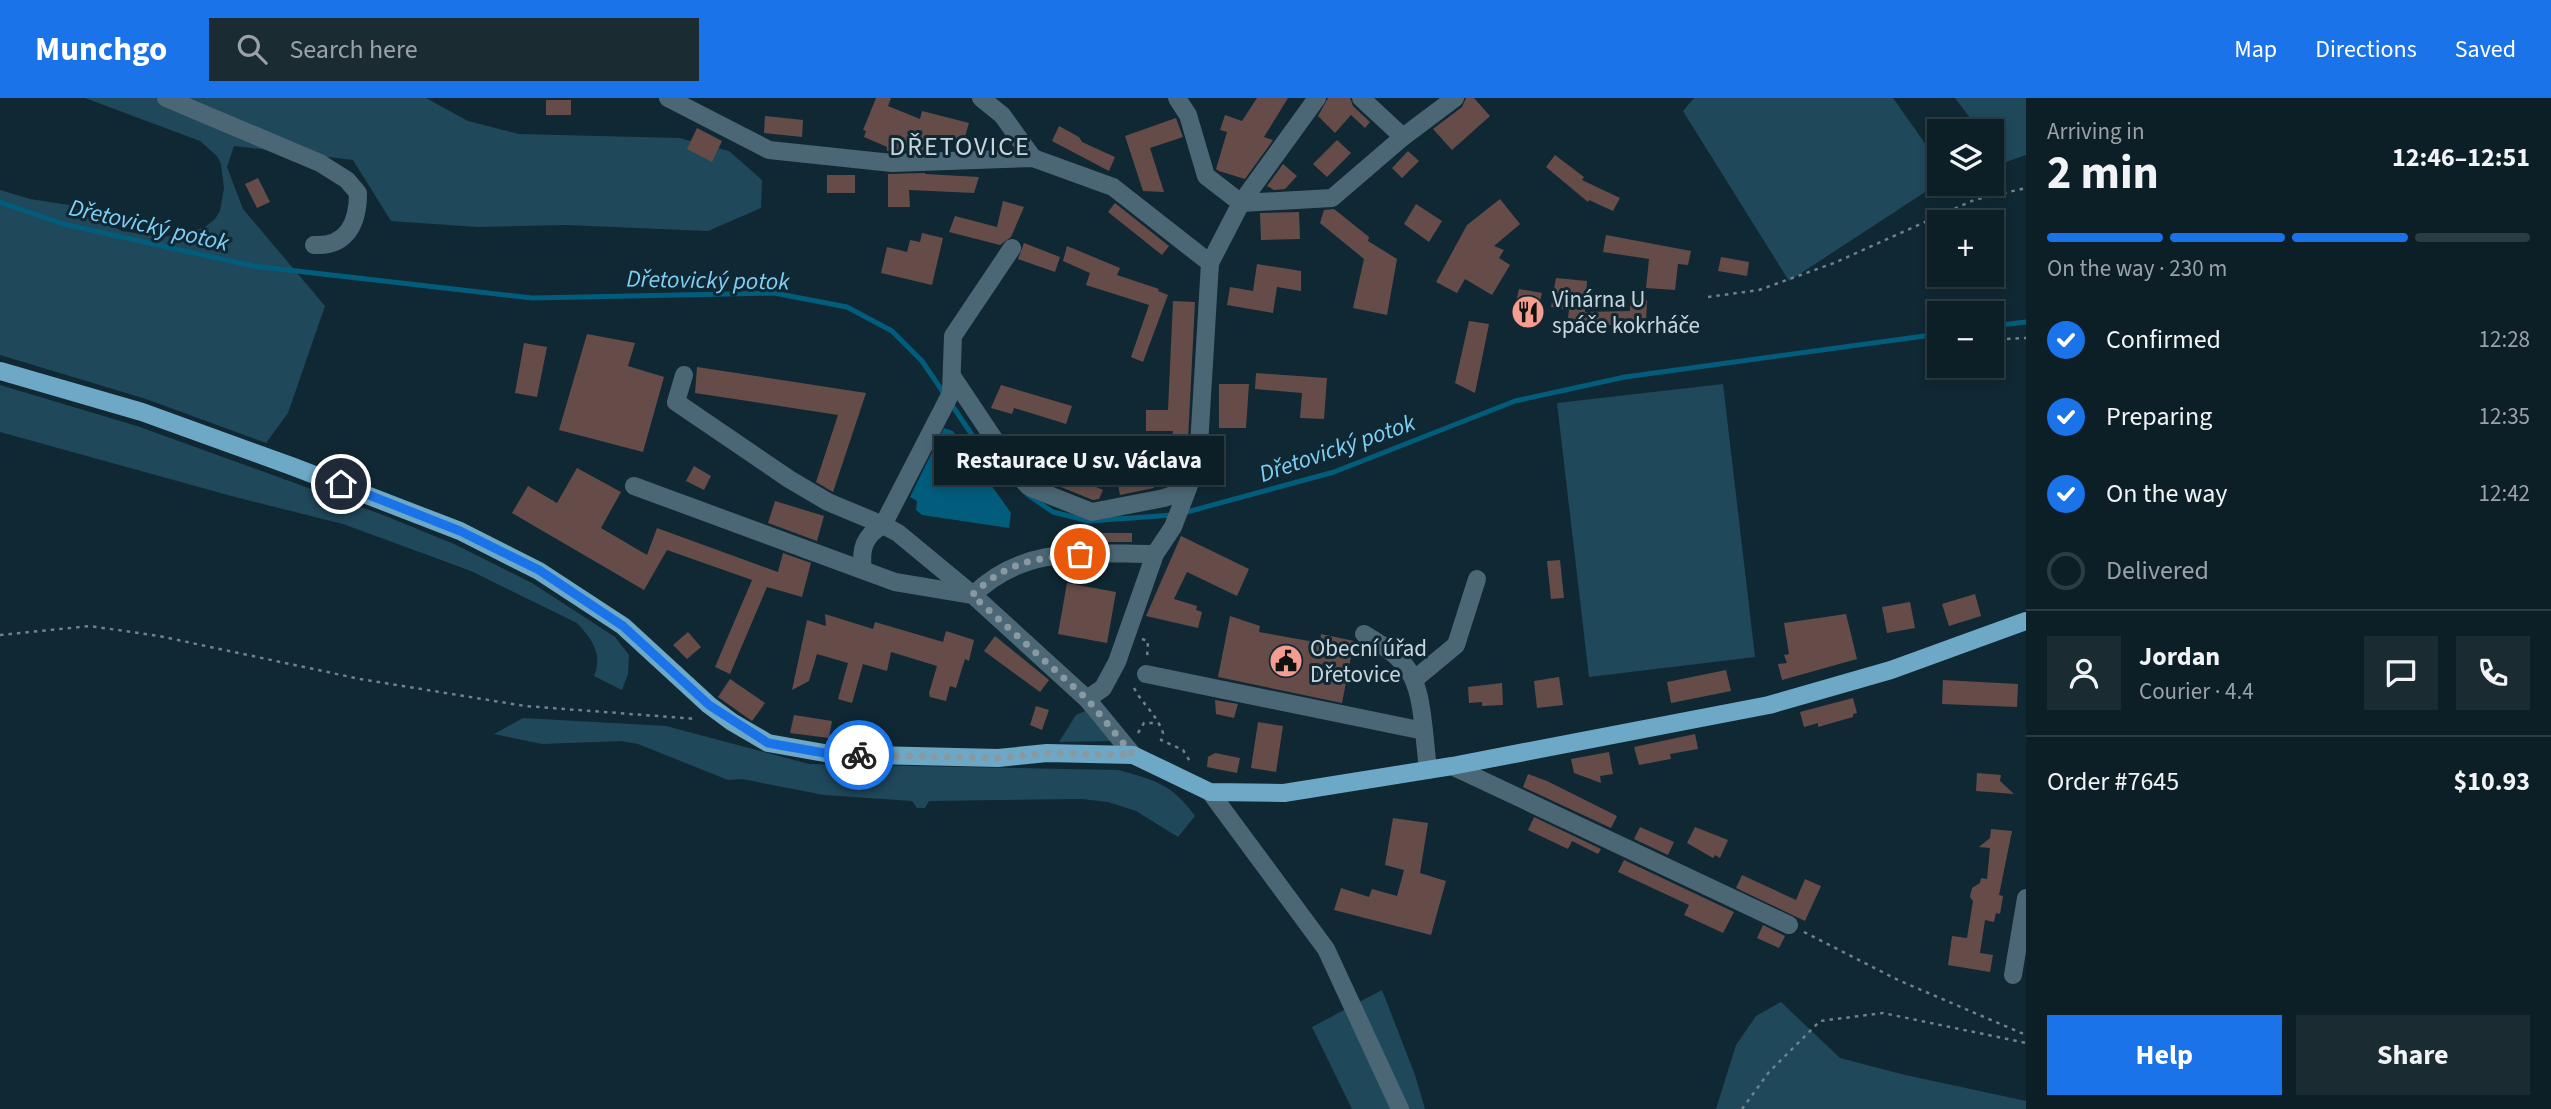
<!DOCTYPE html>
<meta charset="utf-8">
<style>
body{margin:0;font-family:"Source Sans 3",sans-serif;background:#1a2b32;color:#f1f3f6;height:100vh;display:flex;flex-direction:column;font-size:26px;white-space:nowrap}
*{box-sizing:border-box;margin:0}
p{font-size:23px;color:#9aa2a7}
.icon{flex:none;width:38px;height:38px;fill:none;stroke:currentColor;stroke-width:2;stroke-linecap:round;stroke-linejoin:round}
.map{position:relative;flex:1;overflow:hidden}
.sheet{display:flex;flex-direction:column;background:#0c1e26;width:525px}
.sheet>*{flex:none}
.tools{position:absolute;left:1927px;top:21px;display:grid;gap:14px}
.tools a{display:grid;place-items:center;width:77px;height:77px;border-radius:0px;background:#0c1e26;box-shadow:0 4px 10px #0003,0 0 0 2px #2c3c43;font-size:35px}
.pin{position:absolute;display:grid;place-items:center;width:60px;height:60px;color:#fff;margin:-30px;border:4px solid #fff;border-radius:50%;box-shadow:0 2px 7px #0007}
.courier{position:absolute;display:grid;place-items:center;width:70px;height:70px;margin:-35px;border:5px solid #1a73e8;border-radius:50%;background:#fff;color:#222;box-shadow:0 2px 9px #0007}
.bubble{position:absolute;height:49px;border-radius:0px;background:#0c1e26;box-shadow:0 4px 10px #0003,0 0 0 2px #2c3c43;font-size:23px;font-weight:700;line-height:49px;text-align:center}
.headline em{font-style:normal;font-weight:700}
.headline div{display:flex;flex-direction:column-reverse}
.headline{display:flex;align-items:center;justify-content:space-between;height:119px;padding:0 21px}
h1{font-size:46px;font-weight:700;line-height:52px}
.bar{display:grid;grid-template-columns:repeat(4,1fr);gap:10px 7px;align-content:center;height:84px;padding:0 21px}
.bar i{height:9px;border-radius:5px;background:#2c3c43}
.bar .current{background:#1a73e8}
.bar p{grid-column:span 4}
.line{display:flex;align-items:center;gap:18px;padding:0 21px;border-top:2px solid #2c3c43}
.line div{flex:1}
.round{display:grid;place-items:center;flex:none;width:74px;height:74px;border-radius:0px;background:#1a2b32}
ol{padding:0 21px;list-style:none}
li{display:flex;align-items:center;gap:21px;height:77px}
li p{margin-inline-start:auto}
li .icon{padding:7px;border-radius:50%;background:#1a73e8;color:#fff;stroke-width:4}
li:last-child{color:#9aa2a7}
li i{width:38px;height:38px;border:4px solid #2c3c43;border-radius:50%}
.button{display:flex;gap:14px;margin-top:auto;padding:14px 21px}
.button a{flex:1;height:80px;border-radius:0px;background:#1a73e8;color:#fff;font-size:28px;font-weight:700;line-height:80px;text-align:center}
.button a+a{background:#1a2b32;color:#f1f3f6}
header{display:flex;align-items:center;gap:42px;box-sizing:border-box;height:98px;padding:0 35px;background:#1a73e8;color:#fff}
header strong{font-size:33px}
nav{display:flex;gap:38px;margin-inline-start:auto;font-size:24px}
.search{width:490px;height:63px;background:#1a2b32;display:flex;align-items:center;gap:18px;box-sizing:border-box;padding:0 24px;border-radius:0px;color:#9aa2a7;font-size:26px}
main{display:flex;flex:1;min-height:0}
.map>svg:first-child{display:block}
</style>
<header>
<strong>Munchgo</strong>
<div class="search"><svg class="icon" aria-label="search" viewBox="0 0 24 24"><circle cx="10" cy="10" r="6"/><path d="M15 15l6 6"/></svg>Search here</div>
<nav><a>Map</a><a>Directions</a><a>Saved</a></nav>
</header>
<main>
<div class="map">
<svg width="2026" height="1011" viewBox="0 0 2026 1011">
<rect width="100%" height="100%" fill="#102833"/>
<!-- green -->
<g fill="#1f485b">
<path d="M85,0h341l42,23 51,13 160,4 50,13 33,29 -1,28 -53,23 -141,-6 -90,2 -86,-6 -38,-61 -119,-14 -7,21 16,42 82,97 -37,107 -22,30 -120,-44 -146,-44v-165l30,9 39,6 53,26 40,6 24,-3 19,-7 10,-8 5,-8 4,-23 -3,-24 -4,-8 -17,-15z"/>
<path d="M1694,0h199l46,65v20l-150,98 -106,-170z"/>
<path d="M1955,0h71v57l-23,8 -11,-16v-16h-12z"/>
<path d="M1723,286l32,273 -166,20 -32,-274z"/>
<path d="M0,287l137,41 246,89 71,29 78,39 83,54 14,18 -1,19 -6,16 -28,-14c9,-22 -2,-37 -17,-53l-106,-52 -128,-47 -108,-27 -235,-65z"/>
<path d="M1085,613l25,30 -51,1 17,-27z"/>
<path d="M523,620l143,8 143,38 309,6c37,10 54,14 77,46l-17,21 -42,-26 -28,-9 -26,-3 -153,2 -4,7h-8l-5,-7 -88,-6 -82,-16 -14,1 -90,-36 -17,-3 -79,3 -48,-10z"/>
<path d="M1382,892l33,85 10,34h-73l-40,-82z"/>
<path d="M1781,904l59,56 61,16 125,27v8h-310l20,-64 20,-29z"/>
</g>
<!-- water -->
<path fill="#025c7c" d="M944,330l9,3 58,82 -2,15 -87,-13 -6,-5 1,-9 -7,-4z"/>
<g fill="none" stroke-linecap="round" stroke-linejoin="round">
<!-- stream -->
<g stroke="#025c7c" stroke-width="5">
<path d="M0,104l63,22 190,42 279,32 242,-5 73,14 45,24 30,30 65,96 26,25"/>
<path d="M1992,228l34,-4"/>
<path d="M1028,397l25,17 36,9 84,-6"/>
<path d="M1183,415l151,-41 181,-71 110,-24 314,-43"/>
</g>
</g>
<!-- building -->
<g fill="#664c48">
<path d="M876,0h15l-3,8 32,13 2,-8 47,12 -6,20 -26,-8 -5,15 -45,1v-4l-23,-10 2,-6 -3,-1z"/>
<path d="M1257,0h31l-24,39 9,3 -28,39 -26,-8 -3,-2 11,-37 -7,-2 5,-15 17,6z"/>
<path d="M1328,0h22l3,8 17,16 -5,6 -14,-13 -16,18 -17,-17z"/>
<path d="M1466,0h8l16,18 -38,34 -19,-21 29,-22z"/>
<rect x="546" y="2" width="25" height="15"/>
<path d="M765,18l38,4 -1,17 -38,-4z"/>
<path d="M1176,20l7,19 -33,11 14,44 -21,-1 -18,-55z"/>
<path d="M1059,28l20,11 3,5 33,15 -6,14 -57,-30z"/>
<path d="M697,30l25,13 -10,21 -25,-13z"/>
<path d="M1337,42l14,13 -24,24 -14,-13z"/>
<path d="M1408,53l11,10 -17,17 -10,-10z"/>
<path d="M1555,57l29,22 -2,3 38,18 -7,13 -24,-11 -1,2 -42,-35z"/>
<path d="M1283,66l14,12 -12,13 -11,1 -7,-4z"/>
<path d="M925,75v1l54,3 -5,16 -65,-3 1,17h-22v-33z"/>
<rect x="827" y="77" width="28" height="18"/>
<path d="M258,80l12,24 -13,6 -12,-24z"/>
<path d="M1500,101l20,25 -26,22 10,4 -5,8 11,7 -18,30 -27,-16 -8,14 -21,-11 31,-57z"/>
<path d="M1003,103l21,6 -13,30 -11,8 -51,-13 6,-16 42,11z"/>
<path d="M1115,105l54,43 -7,9 -54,-43z"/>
<path d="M1416,106l26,17 -13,21 -25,-18z"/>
<path d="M1334,111l35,28 -1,4 29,18 -10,56 -34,-7 11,-49 -44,-36 4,-13z"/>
<path d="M1299,114l1,27 -39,1 -1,-27z"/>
<path d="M922,135l21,5 -11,47 -51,-12 6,-26 20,5 3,-12 10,2z"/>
<path d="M1606,137l85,16 -3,14 -10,-1 -3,26 -29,-2 3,-29 -46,-7z"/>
<path d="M1024,145l36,14 -5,15 -37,-13z"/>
<path d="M1067,148l53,22 -3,7 42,14 -1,2 10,4 -25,67 -12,-5 18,-52 -63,-20 4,-12 -27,-12z"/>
<path d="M1721,159l28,5 -2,14 -29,-5z"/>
<path d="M1257,166l44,7v20l-24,-4 -4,26 -46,-8 3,-18 23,4z"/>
<path d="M1556,180l31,3 -2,31 45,-1v-10l17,-1 -1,24 -38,1 -40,-7 1,-8 -18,-3z"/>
<path d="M1519,191l23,4 -7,27 -22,-6z"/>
<path d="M1173,203l22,1 -7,138 -6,33 -16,-3 7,-39h-27v-21h22z"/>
<path d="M1469,223l20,3 -14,69 -20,-10z"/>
<path d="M587,236l48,9 -7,23 36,11 -21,75 -84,-22z"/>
<path d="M524,245l23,4 -10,50 -22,-4z"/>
<path d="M697,269l169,26 -33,99 -17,-10 22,-67 -143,-22z"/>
<path d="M1256,275l71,5 -3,41 -24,-1 2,-25 -47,-4z"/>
<path d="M1219,286h30l-3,44h-27z"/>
<path d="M1001,287l71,21 -6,18 -52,-16 -2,6 -21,-6z"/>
<path d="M1038,363l65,29 -4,9 -6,1 -57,-23 -4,-3z"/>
<path d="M694,368l17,10 -7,14 -18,-9z"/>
<path d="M577,370l44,24 -20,36 46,27 10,-27 121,44 5,-19 28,10 -9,34 -35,-10 -37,87 -15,-7 37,-87 -85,-30 -23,40 -132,-77 16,-27 29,17z"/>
<path d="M1152,381l2,9 -34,7 -2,-10z"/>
<path d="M775,403l49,15 -7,25 -49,-18z"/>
<rect x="1087" y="435" width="45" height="9"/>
<path d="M1181,438l68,33 -12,27 -50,-24 -13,27 23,7 -1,4 6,2 -4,16 -52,-12z"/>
<path d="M1560,462l4,38 -13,1 -4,-38z"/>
<path d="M1067,485l49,9 -9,51 -49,-9z"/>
<path d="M1975,496l6,22 -32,10 -7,-22z"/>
<path d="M1910,504l5,26 -28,5 -5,-26z"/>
<path d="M825,516l48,15 2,-7 68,20 3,-11 28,9 -5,21 -4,-2 -9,29 -6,-2 -4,15 -16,-4 -1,-4 8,-27 -46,-14 -4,19 -24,-7 -11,39 -14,-4 10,-36 -31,-9 -8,27 -17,9 15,-70 19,6z"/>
<path d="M1846,516l11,45 -75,21 -4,-16 9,-1 -3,-8 5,-1 -5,-31z"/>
<path d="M1230,518l30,10 -1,6 61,11 1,-9 33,7 -12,62 -124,-26z"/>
<path d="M688,534l13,15 -14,12 -14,-14z"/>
<path d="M995,538l54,44 -9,12 -56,-41z"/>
<path d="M1726,572l5,21 -60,12 -4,-21z"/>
<path d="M1559,579l4,28 -26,3 -3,-27z"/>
<path d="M730,581l35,24 -13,18 -34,-24z"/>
<path d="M1943,582l75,4 -1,23 -75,-3z"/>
<path d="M1502,585l1,22 -21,1v-4l-13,1 -1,-16z"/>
<path d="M1853,600l4,15 -4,1v3l-35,10v-4l-14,4 -4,-15z"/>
<path d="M1215,602l23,4 -4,14 -18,-4z"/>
<path d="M1036,608l13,4 -7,20 -12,-5z"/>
<path d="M794,617l38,6 -3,17 -39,-5z"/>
<path d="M1258,624l25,4 -7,46 -25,-4z"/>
<path d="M1695,636l3,15 -28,5 1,5 -32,6 -5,-18z"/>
<path d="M1609,654l4,22 -13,2 1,7 -27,-10 -3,-14z"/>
<path d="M1215,655l25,5 -3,15 -30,-6 1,-10z"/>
<path d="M1977,675l24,2 -1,6 14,13 -38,-3z"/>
<path d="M1528,676l19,7 70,35 -6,12 -88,-41z"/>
<path d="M1534,719l67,32 -3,5 -26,-13 -4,8 -40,-19z"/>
<path d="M1393,720l35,5 -8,50 26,8 -15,54 -97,-25 7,-22 28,9 3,-8 25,7 7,-26 -19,-5z"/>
<path d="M1640,729l34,15 -6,13 -34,-16z"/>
<path d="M1695,729l33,13 -8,18 -5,-3 -2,3 -26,-15z"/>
<path d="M1991,731l21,2 -13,64 4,1 -3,18 -4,-1 -2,9 -9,-2 -5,33 13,2 -3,17 -42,-7 4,-29 15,2 6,-37 -3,-4 2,-9 8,-5 1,-5 6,1 3,-31 -11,-1 11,-9z"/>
<path d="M1624,762l110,52 -11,21 -39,-18 5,-10 -71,-33z"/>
<path d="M1742,777l54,25 9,-21 16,7 -16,35 -69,-33z"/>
<path d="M1763,827l22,11 -6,12 -22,-10z"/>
</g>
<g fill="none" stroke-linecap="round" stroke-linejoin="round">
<!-- path -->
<g stroke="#70838c" stroke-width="2.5" stroke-dasharray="3.5 5" stroke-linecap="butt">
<path d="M1708,199l51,-7 75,-27 140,-63 52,-12"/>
<path d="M2007,241l19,-1"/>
<path d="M0,537l90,-9 69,10 201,43 165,27 172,13"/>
<path d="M1142,541l6,2 -1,18"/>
<path d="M1134,590c8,16 22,25 29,45l-2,7 22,10 8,13"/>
<path d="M1138,635l6,-10h12"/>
<path d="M1804,834l94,48 128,55"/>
<path d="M1742,1011l27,-37 51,-51 63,-8 143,30"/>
</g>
<!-- minor -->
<g stroke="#4b6775" stroke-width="18">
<path d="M166,0l154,65 27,17 11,13c0,30 -11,54 -44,52"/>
<path d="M668,0l101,52 123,13 141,-5 80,29 97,76"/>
<path d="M981,0l21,17 31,43"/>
<path d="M1361,0l42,39"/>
<path d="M1241,105l91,-5 71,-61 52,-39"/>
<path d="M1241,105l76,-105"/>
<path d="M1012,150l-59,88 -2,57 -68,132 15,8 75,62c52,-51 114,-41 182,-41"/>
<path d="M684,277l-8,27 113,77 39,23 55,23"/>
<path d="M952,278l66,99 11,12 63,25 72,-14 23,-8"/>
<path d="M634,388l261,96 78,13 114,104 46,56"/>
<path d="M863,472c-3,-21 1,-34 20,-45"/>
<path d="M1364,536c48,28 54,42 60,97"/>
<path d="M1146,576l278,57 4,39"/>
<path d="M1415,581l41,-34 21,-66"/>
<path d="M1087,601l16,-11 14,-26 38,-108 18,-27 25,-65 12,-199 31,-60 -35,-27 -18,-61 -11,-17"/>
<path d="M1452,668l337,159"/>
<path d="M1210,694l116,157 74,160"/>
<path d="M2013,877l13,-77"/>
</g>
<!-- major -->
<path stroke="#6da9c7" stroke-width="18" d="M0,273l142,41 152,55 166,64 79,40 84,55 86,79 23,17 36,21 62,11 168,4 49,-5 86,2 77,37 74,1 168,-27 317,-61 122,-35 135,-49"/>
</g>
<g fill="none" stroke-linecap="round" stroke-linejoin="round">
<!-- done -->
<path stroke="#8899a2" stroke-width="7" stroke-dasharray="0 12.6" d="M859,657l139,3 49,-5 86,2 -46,-56 -115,-104c36,-34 61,-36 108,-41"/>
<!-- route -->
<path stroke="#1a73e8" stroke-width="9" d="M341,386l119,47 79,39 84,56 86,79 59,38 62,11 29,1"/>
</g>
<!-- icons -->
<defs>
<symbol id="restaurant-disc" viewBox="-11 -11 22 22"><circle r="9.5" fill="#f59d90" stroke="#102833"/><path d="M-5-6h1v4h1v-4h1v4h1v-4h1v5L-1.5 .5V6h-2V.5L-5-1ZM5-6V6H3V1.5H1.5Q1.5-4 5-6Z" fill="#111"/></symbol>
<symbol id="civic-disc" viewBox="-11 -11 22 22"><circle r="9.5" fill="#f59d90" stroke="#102833"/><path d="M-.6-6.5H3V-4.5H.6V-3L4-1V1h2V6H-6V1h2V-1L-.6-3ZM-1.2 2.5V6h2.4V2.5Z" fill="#111"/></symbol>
</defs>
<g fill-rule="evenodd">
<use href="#restaurant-disc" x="1509" y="195" width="38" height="38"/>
<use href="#civic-disc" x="1267" y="544" width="38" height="38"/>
</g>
<g text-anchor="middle" stroke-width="6" stroke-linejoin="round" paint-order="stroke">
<!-- poi labels -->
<g font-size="23" fill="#c8d6de" stroke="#102833" text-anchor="start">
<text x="1552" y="209">Vinárna U<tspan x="1552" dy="26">spáče kokrháče</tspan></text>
<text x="1310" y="558">Obecní úřad<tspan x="1310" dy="26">Dřetovice</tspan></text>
</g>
<!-- water labels -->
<g font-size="24" font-style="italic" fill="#80d0f6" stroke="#102833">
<text transform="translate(149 127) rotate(13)" y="8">Dřetovický potok</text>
<text transform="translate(708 182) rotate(1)" y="8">Dřetovický potok</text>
<text transform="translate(1337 350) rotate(-19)" y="8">Dřetovický potok</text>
</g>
<!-- quarter labels -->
<g font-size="26" letter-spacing="2" fill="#c8d6de" stroke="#102833">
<text x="960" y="57">DŘETOVICE</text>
</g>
</g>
</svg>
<div class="tools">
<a><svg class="icon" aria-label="layers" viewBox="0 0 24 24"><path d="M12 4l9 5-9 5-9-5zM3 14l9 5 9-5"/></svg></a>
<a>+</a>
<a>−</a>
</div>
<div class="pin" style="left:1080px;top:456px;background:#ea580c"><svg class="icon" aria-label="bag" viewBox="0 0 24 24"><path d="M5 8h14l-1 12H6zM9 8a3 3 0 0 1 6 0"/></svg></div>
<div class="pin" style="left:341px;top:386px;background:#1f2937"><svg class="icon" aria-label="home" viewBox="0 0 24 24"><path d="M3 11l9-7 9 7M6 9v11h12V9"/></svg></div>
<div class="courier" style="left:859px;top:657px"><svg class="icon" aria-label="bike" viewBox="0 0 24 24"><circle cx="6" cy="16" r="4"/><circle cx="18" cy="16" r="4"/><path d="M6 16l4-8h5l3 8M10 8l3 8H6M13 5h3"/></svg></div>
<div class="bubble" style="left:934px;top:338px;width:290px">Restaurace U sv. Václava</div>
</div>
<section class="sheet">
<div class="headline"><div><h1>2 min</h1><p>Arriving in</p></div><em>12:46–12:51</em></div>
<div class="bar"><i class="current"></i><i class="current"></i><i class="current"></i><i></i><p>On the way · 230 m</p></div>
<ol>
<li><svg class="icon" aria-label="check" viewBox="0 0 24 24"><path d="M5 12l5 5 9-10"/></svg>Confirmed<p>12:28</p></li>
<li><svg class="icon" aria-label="check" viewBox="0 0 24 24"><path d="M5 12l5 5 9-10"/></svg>Preparing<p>12:35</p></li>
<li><svg class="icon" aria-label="check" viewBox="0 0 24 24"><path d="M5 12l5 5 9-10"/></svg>On the way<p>12:42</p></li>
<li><i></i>Delivered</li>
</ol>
<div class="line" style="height:126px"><a class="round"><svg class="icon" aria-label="person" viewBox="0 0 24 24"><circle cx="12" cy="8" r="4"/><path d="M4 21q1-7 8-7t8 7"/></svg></a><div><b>Jordan</b><p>Courier · 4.4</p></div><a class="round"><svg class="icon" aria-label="chat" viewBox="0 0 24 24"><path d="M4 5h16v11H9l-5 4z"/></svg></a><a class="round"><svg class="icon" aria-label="phone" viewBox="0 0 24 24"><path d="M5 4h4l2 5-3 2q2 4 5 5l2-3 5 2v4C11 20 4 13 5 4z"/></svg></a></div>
<div class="line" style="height:91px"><div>Order #7645</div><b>$10.93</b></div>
<div class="button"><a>Help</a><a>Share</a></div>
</section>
</main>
